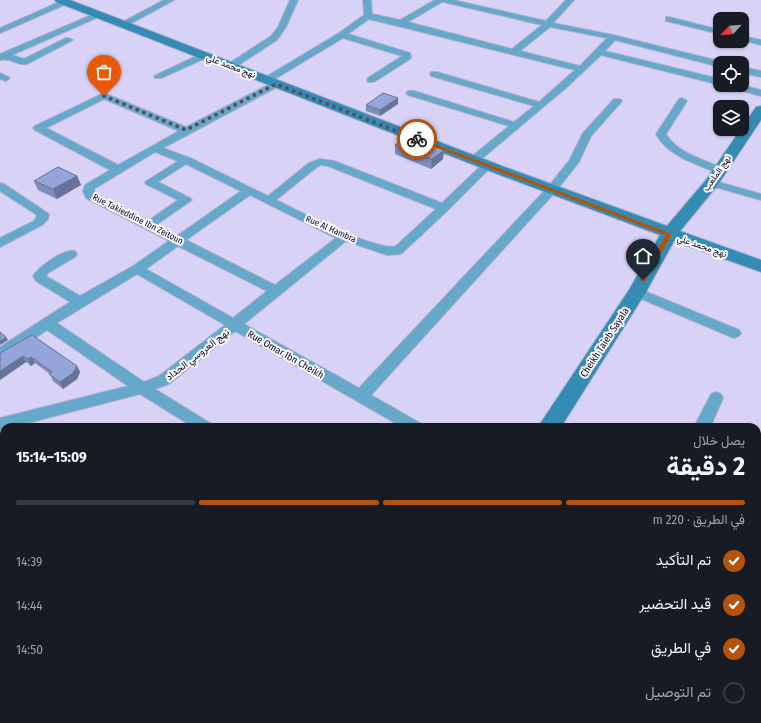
<!DOCTYPE html>
<html lang="ar">
<meta charset="utf-8">
<style>
body{margin:0;font-family:"Fira Sans Condensed",Vazirmatn,sans-serif;background:#20242c;color:#f1f3f6;direction:rtl;height:100vh;display:flex;flex-direction:column;font-size:15px;white-space:nowrap}
*{box-sizing:border-box;margin:0}
p{font-size:13px;color:#9ea1a6}
.icon{flex:none;width:22px;height:22px;fill:none;stroke:currentColor;stroke-width:2;stroke-linecap:round;stroke-linejoin:round}
.map{position:relative;flex:1;overflow:hidden;direction:ltr}
.side{position:absolute;left:0px;top:423px;width:761px;height:300px;display:flex;flex-direction:column;background:#171b24;border-radius:12px 12px 0 0;box-shadow:0 1px 3px #0004;direction:rtl}
.side>*{flex:none}
.needle{width:26px;rotate:244deg}
.controls{position:absolute;left:713px;top:12px;display:grid;gap:8px}
.controls a{display:grid;place-items:center;width:36px;height:36px;border-radius:8px;background:#171b24;box-shadow:0 1px 3px #0004;font-size:20px}
.pin{position:absolute;display:grid;place-items:center;width:34px;height:34px;color:#fff;margin:-41px -17px;border-radius:50% 50% 50% 0;rotate:-45deg;box-shadow:0 0 4px #0007}
.pin .icon{rotate:45deg}
.courier{position:absolute;display:grid;place-items:center;width:40px;height:40px;margin:-20px;border:3px solid #b45309;border-radius:50%;background:#fff;color:#222;box-shadow:0 1px 5px #0007}
.head em{font-style:normal;font-weight:700}
.head div{display:flex;flex-direction:column-reverse}
.head{display:flex;align-items:center;justify-content:space-between;height:68px;padding:0 16px}
h1{font-size:26px;font-weight:700;line-height:30px}
.bar{display:grid;grid-template-columns:repeat(4,1fr);gap:6px 4px;align-content:center;height:48px;padding:0 16px}
.bar i{height:5px;border-radius:3px;background:#363941}
.bar .on{background:#b45309}
.bar p{grid-column:span 4}
ol{padding:0 16px;list-style:none}
li{display:flex;align-items:center;gap:12px;height:44px}
li p{margin-inline-start:auto}
li .icon{padding:4px;border-radius:50%;background:#b45309;color:#fff;stroke-width:4}
li:last-child{color:#9ea1a6}
li i{width:22px;height:22px;border:2px solid #363941;border-radius:50%}
.map>svg:first-child{display:block}
</style>
<div class="map">
<svg width="761" height="723" viewBox="0 0 761 723">
<rect width="100%" height="100%" fill="#d8d3f6"/>
<g fill="none" stroke-linecap="round" stroke-linejoin="round">
<defs>
<g id="street">
<path d="M64,0h4l3,2 -71,31v-5z"/>
<path d="M164,0h10l-48,26h-6l-1,-2z"/>
<path d="M290,0h8l-12,27 -9,13 -43,28h-6l-1,-2 1,-2 43,-28 7,-9z"/>
<path d="M363,0h8l1,14 28,6 35,-20h18l93,21 20,-21h8l-21,23 60,12 110,27 -3,1v4l-105,-27 -10,11 115,28v6l-119,-30 -34,32 -89,75 -4,1 -5,-3 1,-2 39,-32 -101,-31 -2,-2 2,-2h6l100,31 20,-16 -103,-30 -1,-2 1,-2h6l102,30 36,-32 -206,-51 -21,15 62,19 1,4 -1,2 -36,23h-6l-1,-2 1,-2 34,-22 -59,-18 -73,44h-6l-1,-2 1,-2 75,-45 25,-18zM442,2h1l99,23 -30,24 -104,-27zM550,27l57,11 -27,28 -60,-15z"/>
<path d="M96,13h3l4,2 -91,40 12,4 42,-21h3l4,2 -46,24c-10,2 -17,-7 -27,-4v-6z"/>
<path d="M666,17h3l51,13v4l-54,-13z"/>
<path d="M742,36l19,4v5l-19,-5z"/>
<path d="M203,53l4,3 -1,2 -45,20h-6l-1,-2z"/>
<path d="M742,67l19,4v6l-19,-4z"/>
<path d="M0,73l10,5 -4,3 -6,-2z"/>
<path d="M276,81l3,1 1,2 -1,2 -116,62 27,10 78,38 41,-33 11,-4 14,2 108,42 42,-40h8l1,2 -45,45 -47,44 -14,1 -41,-14 -102,83 115,64 189,-201 21,-26 14,-28 31,-34h6l2,2 -31,35 -12,26 -23,29 -185,204 49,28 3,4h-21l-167,-96 -66,53 -14,5 55,34 3,4h-20l-53,-33 -128,33h-8v2l-4,1v-12l128,-32 -81,-56 -42,28 -5,1v-12l70,-45 -34,-21 -3,-5c6,-9 31,-28 42,-25l2,3 -2,3 -27,16 -2,3 34,20 53,-30 36,-25 -83,-43 -3,-7 2,-6 25,-15 -75,-40 -2,-2 2,-2 69,-33 82,34zM104,99l75,32 -61,34 -72,-37zM155,152l23,9 -33,21 1,2 32,16 -30,21 -53,-27 -1,-5zM186,164l55,27 -64,45 -21,-11 36,-25 -2,-2 -32,-16zM321,165l7,1 108,43 -40,37c-19,6 -99,-36 -120,-46l41,-33zM250,195l86,43 -61,47 -89,-45zM178,246l89,45 -34,27 -87,-49zM137,274l88,51 -66,51 -15,6 -87,-59z"/>
<path d="M727,85h14l20,5v6l-33,-9z"/>
<path d="M682,98l5,3 -21,33c11,19 38,26 57,34l1,2 -1,2h-8c-21,-9 -47,-16 -59,-38l23,-35z"/>
<path d="M712,180l49,14v6l-53,-15 -1,-2 1,-2z"/>
<path d="M0,183l4,1 45,30 -1,5 -6,6 -42,22v-9l34,-17 3,-6 -37,-24z"/>
<path d="M637,288l102,42 2,3 -2,3 -5,2 -5,-2 -97,-41 -1,-3 1,-3z"/>
<path d="M716,392l5,2 2,4 -11,25 -3,4h-10l-3,-4 13,-25 2,-4z"/>
<path d="M757,443l4,1v12l-4,-1z"/>
<path d="M757,581l4,2v18l-4,-2z"/>
<path d="M0,631l4,1v22l-4,-2z"/>
<path d="M26,719h20l-1,4h-20z"/>
<path d="M71,719h23l1,4h-23z"/>
<path d="M197,719h22l-1,4h-22z"/>
<path d="M475,719h24l1,4h-24z"/>
<path d="M649,719h25l1,4h-25z"/>
</g>
<g id="secondary">
<path d="M55,0h15l432,166 165,60 39,-46 50,-73 5,-1v14l-44,66 -37,45 81,29v12l-87,-31 -28,51 -85,135h-23l91,-137 31,-55 -168,-63 -436,-170z"/>
<path d="M325,719h31l-2,4h-31z"/>
</g>
</defs>
<!-- street casing -->
<use href="#street" stroke="#b3aecf" stroke-width="2"/>
<!-- secondary casing -->
<use href="#secondary" stroke="#b3aecf" stroke-width="2"/>
<!-- street -->
<use href="#street" fill="#65a8c9" fill-rule="evenodd"/>
<!-- secondary -->
<use href="#secondary" fill="#348cb4" fill-rule="evenodd"/>
</g>
<!-- wall -->
<g fill="#808dbb">
<path d="M398,98v6l-18,12 -14,-5v-6z"/>
<path d="M395,145l49,5 -1,9 -12,10 -36,-15z"/>
<path d="M77,176l4,9 -24,14 -19,-9 -4,-9z"/>
<path d="M32,335l45,31 3,6 -3,7 -14,10 -10,-8 -3,-7 -15,-11 -4,3 -5,-4 -26,18z"/>
<path d="M514,719h31l6,4h42h-72z"/>
</g>
<!-- shaded-wall -->
<g fill="#687398">
<path d="M398,98v6l-18,12v-6z"/>
<path d="M444,150l-1,9 -12,10 1,-10z"/>
<path d="M77,176l4,9 -24,14 -4,-10z"/>
<path d="M6,337l2,3 -8,5v-4z"/>
<path d="M23,356l3,6 -26,18v-9z"/>
<path d="M31,357l4,6 -4,3 -3,-7z"/>
<path d="M77,366l3,6 -3,7 -14,10 -3,-7z"/>
</g>
<!-- building -->
<g fill="#95a4d9" stroke="#687398">
<path d="M383,93l15,5 -18,12 -14,-5z"/>
<path d="M407,136l37,14 -12,9 -37,-14z"/>
<path d="M58,167l19,9 -24,13 -19,-8z"/>
<path d="M0,332l6,5 -6,4z"/>
<path d="M32,335l45,31 -4,7 -13,9 -11,-8 3,-2 -21,-15 -3,2 -5,-3 -23,15v-18z"/>
<path d="M525,719h20l6,4 2,-4h42l-2,4h-62z"/>
</g>
<!-- route -->
<path fill="#b45309" d="M416,138h3l253,96 -27,47h-4l-1,-1 26,-45 -250,-95z"/>
<g fill="none" stroke-linecap="round" stroke-linejoin="round">
<!-- done -->
<path stroke="#534f68" stroke-width="4" stroke-dasharray="0 7.2" d="M104,96l82,34 90,-46 141,55"/>
</g>
<g text-anchor="middle" stroke-width="4" stroke-linejoin="round" paint-order="stroke">
<!-- far-street labels -->
<g font-size="9" fill="#0c081b" stroke="#f9f8fe">
<text transform="translate(231 66) rotate(21)" y="3">نهج محمد علي</text>
<text transform="translate(717 173) rotate(-55)" y="3">نهج الملعب</text>
<text transform="translate(138 219) rotate(27)" y="3">Rue Takieddine Ibn Zeitoun</text>
<text transform="translate(331 229) rotate(24)" y="3">Rue Al Hambra</text>
<text transform="translate(702 246) rotate(19)" y="3">نهج محمد علي</text>
</g>
<!-- street labels -->
<g font-size="10" fill="#0c081b" stroke="#f9f8fe">
<text transform="translate(604 342) rotate(-57)" y="4">Cheikh Taieb Sayala</text>
<text transform="translate(197 354) rotate(-38)" y="4">نهج العروسي الحداد</text>
<text transform="translate(286 354) rotate(30)" y="4">Rue Omar Ibn Cheikh</text>
</g>
</g>
</svg>
<div class="controls">
<a><svg class="needle" viewBox="-14 -14 28 28"><path d="M0-13l5 13h-10z" fill="#e53935"/><path d="M0 13l5-13h-10z" fill="#9ea1a6"/></svg></a>
<a><svg class="icon" aria-label="locate" viewBox="0 0 24 24"><circle cx="12" cy="12" r="6"/><path d="M12 2v4M12 18v4M2 12h4M18 12h4"/></svg></a>
<a><svg class="icon" aria-label="layers" viewBox="0 0 24 24"><path d="M12 4l9 5-9 5-9-5zM3 14l9 5 9-5"/></svg></a>
</div>
<div class="pin" style="left:104px;top:96px;background:#ea580c"><svg class="icon" aria-label="bag" viewBox="0 0 24 24"><path d="M5 8h14l-1 12H6zM9 8a3 3 0 0 1 6 0"/></svg></div>
<div class="pin" style="left:643px;top:280px;background:#1f2937"><svg class="icon" aria-label="home" viewBox="0 0 24 24"><path d="M3 11l9-7 9 7M6 9v11h12V9"/></svg></div>
<div class="courier" style="left:417px;top:139px"><svg class="icon" aria-label="bike" viewBox="0 0 24 24"><circle cx="6" cy="16" r="4"/><circle cx="18" cy="16" r="4"/><path d="M6 16l4-8h5l3 8M10 8l3 8H6M13 5h3"/></svg></div>
<section class="side">
<div class="head"><div><h1>2 دقيقة</h1><p>يصل خلال</p></div><em>15:09–15:14</em></div>
<div class="bar"><i class="on"></i><i class="on"></i><i class="on"></i><i></i><p>في الطريق · 220 m</p></div>
<ol>
<li><svg class="icon" aria-label="check" viewBox="0 0 24 24"><path d="M5 12l5 5 9-10"/></svg>تم التأكيد<p>14:39</p></li>
<li><svg class="icon" aria-label="check" viewBox="0 0 24 24"><path d="M5 12l5 5 9-10"/></svg>قيد التحضير<p>14:44</p></li>
<li><svg class="icon" aria-label="check" viewBox="0 0 24 24"><path d="M5 12l5 5 9-10"/></svg>في الطريق<p>14:50</p></li>
<li><i></i>تم التوصيل</li>
</ol>
</section>
</div>
